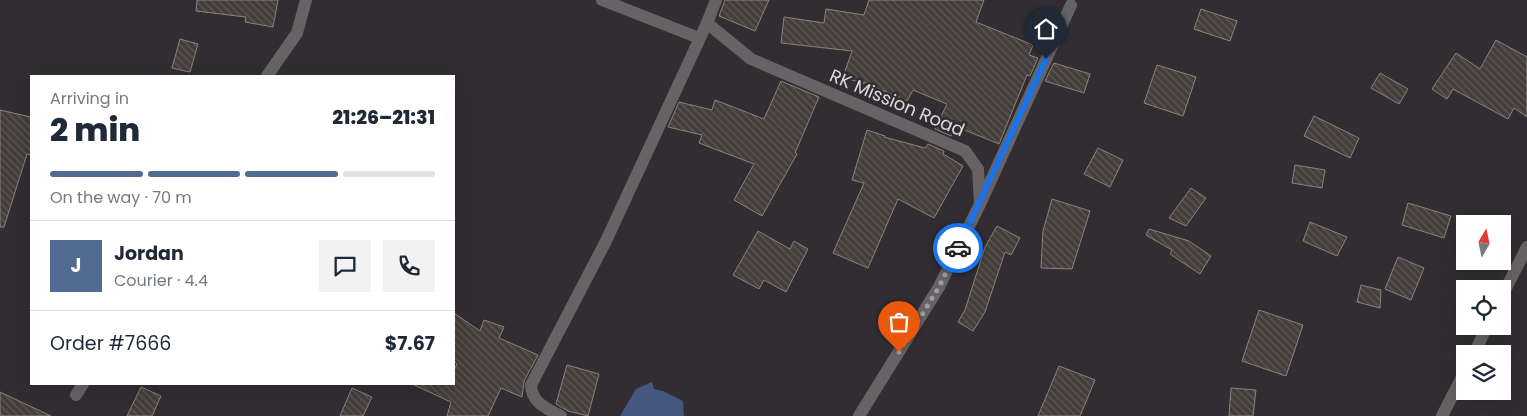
<!DOCTYPE html>
<meta charset="utf-8">
<style>
body{margin:0;font-family:Poppins,sans-serif;background:#f2f2f3;color:#1f2937;height:100vh;display:flex;flex-direction:column;font-size:19px;white-space:nowrap}
*{box-sizing:border-box;margin:0}
p{font-size:16px;color:#747a83}
.icon{flex:none;width:28px;height:28px;fill:none;stroke:currentColor;stroke-width:2;stroke-linecap:round;stroke-linejoin:round}
.map{position:relative;flex:1;overflow:hidden}
.sheet{position:absolute;left:30px;top:75px;width:425px;height:310px;display:flex;flex-direction:column;background:#fff;border-radius:0px;box-shadow:0 5px 20px #0002}
.sheet>*{flex:none}
.needle{width:32px;rotate:9deg}
.tools{position:absolute;left:1456px;top:215px;display:grid;gap:10px}
.tools a{display:grid;place-items:center;width:55px;height:55px;border-radius:0px;background:#fff;box-shadow:0 5px 20px #0002;font-size:25px}
.pin{position:absolute;display:grid;place-items:center;width:42px;height:42px;color:#fff;margin:-51px -21px;border-radius:50% 50% 50% 0;rotate:-45deg;box-shadow:0 0 5px #0007}
.pin .icon{rotate:45deg}
.courier{position:absolute;display:grid;place-items:center;width:50px;height:50px;margin:-25px;border:4px solid #1a73e8;border-radius:50%;background:#fff;color:#222;box-shadow:0 1px 6px #0007}
.overview em{font-style:normal;font-weight:800}
.overview div{display:flex;flex-direction:column-reverse}
.overview{display:flex;align-items:center;justify-content:space-between;height:85px;padding:0 20px}
h1{font-size:32px;font-weight:800;line-height:38px}
.bar{display:grid;grid-template-columns:repeat(4,1fr);gap:8px 5px;align-content:center;height:60px;padding:0 20px}
.bar i{height:6px;border-radius:4px;background:#e0e1e3}
.bar .current{background:#506a90}
.bar p{grid-column:span 4}
.line{display:flex;align-items:center;gap:12px;padding:0 20px;border-top:1px solid #e0e1e3}
.line div{flex:1}
.round{display:grid;place-items:center;flex:none;width:52px;height:52px;border-radius:0px;background:#f2f2f3}
.map>svg:first-child{display:block}
</style>
<div class="map">
<svg width="1527" height="416" viewBox="0 0 1527 416">
<defs>
<pattern id="building-back-hatch" width="6" height="6" patternUnits="userSpaceOnUse" patternTransform="scale(1.25)"><rect width="6" height="6" fill="#443e3a"/><path d="M-1 5l2 2M0 0l6 6M5-1l2 2" fill="none" stroke="#5e5956"/></pattern>
</defs>
<rect width="100%" height="100%" fill="#312d33"/>
<!-- water -->
<path fill="#44587f" d="M652,382l2,7 9,2 20,10 1,15h-64l16,-27z"/>
<!-- building -->
<g fill="url(#building-back-hatch)" stroke="#8a837e">
<path d="M197,0h81l-5,27 -28,-5 1,-5 -50,-6z"/>
<path d="M725,0h44l-14,31 -36,-15z"/>
<path d="M869,0h115l-8,22 57,23 -4,10 9,3 -8,18 -3,-1 -28,69 -44,-18 -4,10 -16,-7 12,-25 -34,-14 -6,11 -43,-19v2l-21,-7 9,-26 -71,-8 3,-26 40,6 2,-14 38,6z"/>
<path d="M1201,9l36,12 -7,20 -36,-12z"/>
<path d="M180,39l18,5 -8,28 -18,-4z"/>
<path d="M1496,40l31,17v60l-13,-9 -6,11 -55,-30 -6,10 -15,-10 24,-36 24,16z"/>
<path d="M1054,63l36,11 -6,19 -39,-12z"/>
<path d="M1157,65l39,12 -13,39 -39,-13z"/>
<path d="M1380,73l28,16 -9,15 -28,-16z"/>
<path d="M781,81l38,16 -24,56 2,1 -35,62 -28,-16 20,-36 -55,-21 3,-8 -34,-8 11,-25 33,8 3,-10 49,19z"/>
<path d="M0,110l31,7v38l-4,-1 -23,73h-4z"/>
<path d="M1314,116l45,22 -9,20 -46,-22z"/>
<path d="M867,130l18,6 -1,1 41,11 3,-4 16,7 -1,3 20,12 -29,52 -36,-19 -30,69 -35,-15 31,-70 -12,-3z"/>
<path d="M1098,148l25,12 -13,27 -26,-13z"/>
<path d="M1295,165l30,5 -3,18 -30,-5z"/>
<path d="M1191,188l15,10 -20,28 -17,-8z"/>
<path d="M1052,199l38,12 -18,58 -31,-1 2,-37z"/>
<path d="M1408,203l43,13 -7,22 -42,-13z"/>
<path d="M1310,222l37,15 -10,19 -34,-15z"/>
<path d="M997,226l23,12 -9,17 -6,-3 -20,60 -12,19 -15,-9 7,-12 20,-63z"/>
<path d="M1149,229l40,12 22,15 -11,18 -30,-20 2,-4 -26,-15z"/>
<path d="M758,231l32,18 4,-8 14,8 -22,43 -22,-12 -5,9 -26,-14z"/>
<path d="M1398,257l26,11 -13,32 -26,-11z"/>
<path d="M1361,285l20,5 -1,18 -23,-6z"/>
<path d="M1259,310l44,15 -17,51 -44,-15z"/>
<path d="M454,313l26,18 4,-11 20,7 -5,11 39,17 -14,26 -2,16 -21,-9 -13,28h-41l4,-14 -39,-18h42v-14l3,-6 -3,-3z"/>
<path d="M567,365l32,9 -11,42 -20,-5 -12,-7z"/>
<path d="M1059,366l36,14 -15,36h-42z"/>
<path d="M141,387l20,9 -9,20h-25z"/>
<path d="M352,388l20,9 -9,19h-23z"/>
<path d="M1231,388l25,2 -3,26h-24z"/>
<path d="M0,392l51,24h-51z"/>
</g>
<g fill="none" stroke-linecap="round" stroke-linejoin="round">
<!-- minor -->
<g stroke="#676365" stroke-width="12">
<path d="M602,0l97,38"/>
<path d="M716,0l-9,23 44,36 214,92 13,18 2,35 -41,83 -80,129"/>
<path d="M267,76l30,-43 9,-33"/>
<path d="M981,202l90,-197"/>
<path d="M1502,296l25,-49"/>
<path d="M1474,354l13,-28"/>
<path d="M76,395l7,-11"/>
<path d="M561,416c-14,-7 -30,-14 -30,-31l75,-144 101,-218"/>
<path d="M1442,416l23,-45"/>
</g>
</g>
<g fill="none" stroke-linecap="round" stroke-linejoin="round">
<!-- done -->
<path stroke="#a09da2" stroke-width="5" stroke-dasharray="0 9" d="M899,352l40,-65 19,-39"/>
<!-- route -->
<path stroke="#1a73e8" stroke-width="6" d="M958,248l88,-189"/>
</g>
<g text-anchor="middle" stroke-width="5" stroke-linejoin="round" paint-order="stroke">
<!-- street labels -->
<g font-size="18" fill="#dcd9dd" stroke="#312d33">
<text transform="translate(897 103) rotate(23)" y="6">RK Mission Road</text>
</g>
</g>
</svg>
<div class="tools">
<a><svg class="needle" viewBox="-14 -14 28 28"><path d="M0-13l5 13h-10z" fill="#e53935"/><path d="M0 13l5-13h-10z" fill="#747a83"/></svg></a>
<a><svg class="icon" aria-label="locate" viewBox="0 0 24 24"><circle cx="12" cy="12" r="6"/><path d="M12 2v4M12 18v4M2 12h4M18 12h4"/></svg></a>
<a><svg class="icon" aria-label="layers" viewBox="0 0 24 24"><path d="M12 4l9 5-9 5-9-5zM3 14l9 5 9-5"/></svg></a>
</div>
<div class="pin" style="left:899px;top:352px;background:#ea580c"><svg class="icon" aria-label="bag" viewBox="0 0 24 24"><path d="M5 8h14l-1 12H6zM9 8a3 3 0 0 1 6 0"/></svg></div>
<div class="pin" style="left:1046px;top:59px;background:#1f2937"><svg class="icon" aria-label="home" viewBox="0 0 24 24"><path d="M3 11l9-7 9 7M6 9v11h12V9"/></svg></div>
<div class="courier" style="left:958px;top:248px"><svg class="icon" aria-label="car" viewBox="0 0 24 24"><path d="M5 17H2v-5l4-1 3-4h7l3 4 3 1v5h-3M9 17h6M6 11h13"/><circle cx="7" cy="17" r="2"/><circle cx="17" cy="17" r="2"/></svg></div>
<section class="sheet">
<div class="overview"><div><h1>2 min</h1><p>Arriving in</p></div><em>21:26–21:31</em></div>
<div class="bar"><i class="current"></i><i class="current"></i><i class="current"></i><i></i><p>On the way · 70 m</p></div>
<div class="line" style="height:90px"><b class="round" style="background:#506a90;color:#fff">J</b><div><b>Jordan</b><p>Courier · 4.4</p></div><a class="round"><svg class="icon" aria-label="chat" viewBox="0 0 24 24"><path d="M4 5h16v11H9l-5 4z"/></svg></a><a class="round"><svg class="icon" aria-label="phone" viewBox="0 0 24 24"><path d="M5 4h4l2 5-3 2q2 4 5 5l2-3 5 2v4C11 20 4 13 5 4z"/></svg></a></div>
<div class="line" style="height:65px"><div>Order #7666</div><b>$7.67</b></div>
</section>
</div>
